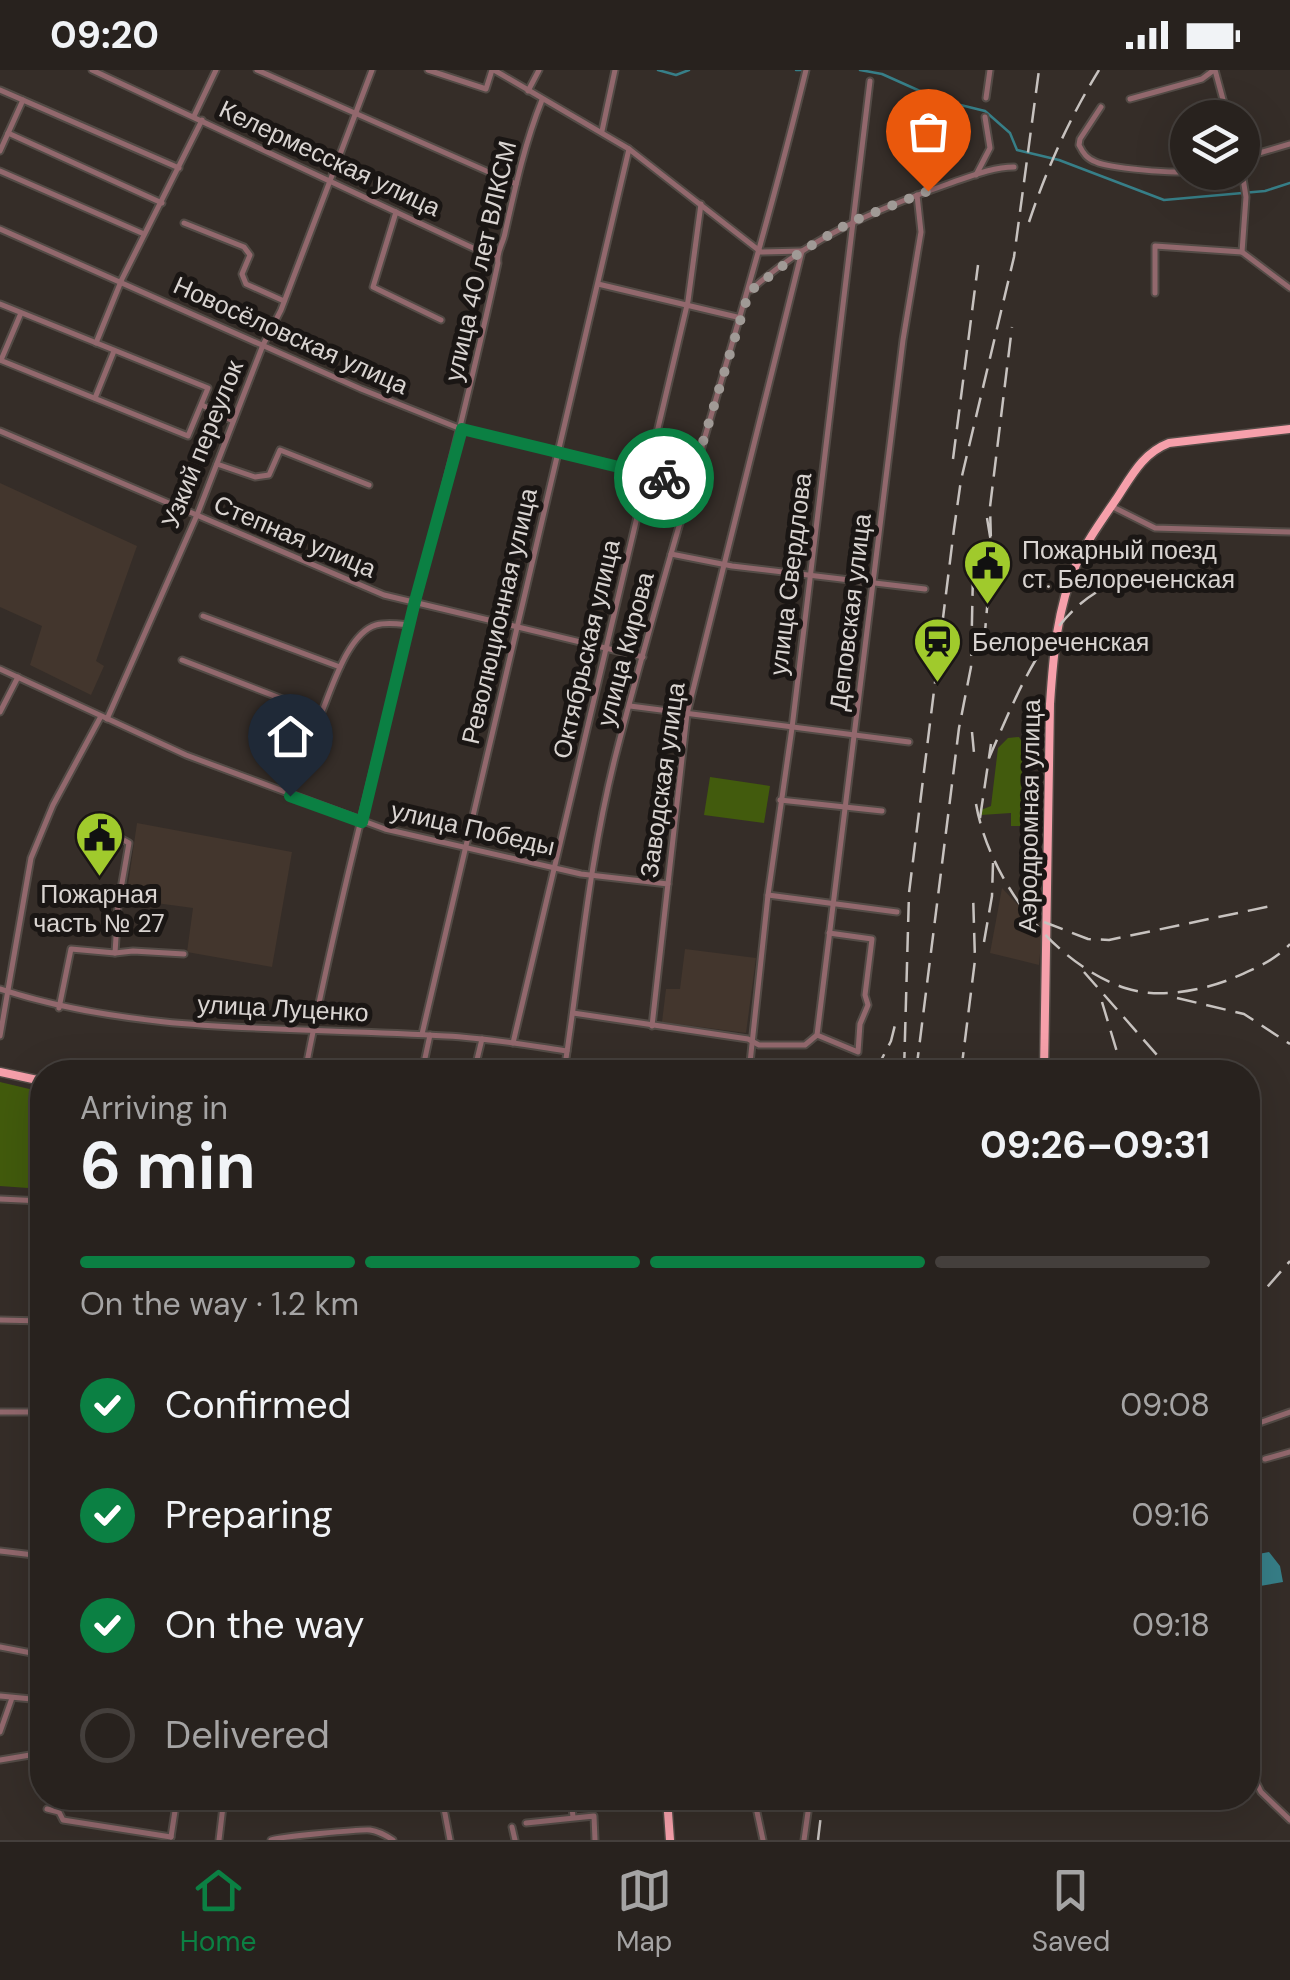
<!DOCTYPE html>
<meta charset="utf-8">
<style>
body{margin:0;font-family:"DM Sans",sans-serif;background:#302a27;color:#f1f3f6;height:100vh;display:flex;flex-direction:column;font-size:38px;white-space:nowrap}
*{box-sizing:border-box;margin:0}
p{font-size:32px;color:#a5a4a4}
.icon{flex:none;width:55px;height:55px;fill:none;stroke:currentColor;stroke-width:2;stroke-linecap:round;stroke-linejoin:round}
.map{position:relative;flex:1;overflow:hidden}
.sheet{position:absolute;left:30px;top:990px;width:1230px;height:750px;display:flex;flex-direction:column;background:#28221e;border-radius:40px;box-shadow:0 10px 40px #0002,0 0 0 2px #443f3c}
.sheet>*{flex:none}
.tools{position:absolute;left:1170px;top:30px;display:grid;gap:20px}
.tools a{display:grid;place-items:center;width:90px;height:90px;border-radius:50%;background:#28221e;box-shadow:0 10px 40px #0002,0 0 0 2px #443f3c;font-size:50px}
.pin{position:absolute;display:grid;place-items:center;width:85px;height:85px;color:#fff;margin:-102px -42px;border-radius:50% 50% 50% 0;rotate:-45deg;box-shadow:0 0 10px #0007}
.pin .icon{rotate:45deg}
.courier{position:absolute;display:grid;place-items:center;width:100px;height:100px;margin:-50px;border:8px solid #0b8043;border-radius:50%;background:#fff;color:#222;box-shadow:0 2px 12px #0007}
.head em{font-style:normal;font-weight:700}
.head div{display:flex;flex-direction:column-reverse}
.head{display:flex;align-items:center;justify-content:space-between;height:170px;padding:0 50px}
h1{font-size:65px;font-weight:700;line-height:75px}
.bar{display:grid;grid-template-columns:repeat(4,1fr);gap:15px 10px;align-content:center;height:120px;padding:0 50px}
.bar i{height:12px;border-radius:8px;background:#443f3c}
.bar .on{background:#0b8043}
.bar p{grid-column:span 4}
ol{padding:0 50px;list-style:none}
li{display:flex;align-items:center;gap:30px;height:110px}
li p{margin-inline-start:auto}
li .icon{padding:10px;border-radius:50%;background:#0b8043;color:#fff;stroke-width:4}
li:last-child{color:#a5a4a4}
li i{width:55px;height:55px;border:5px solid #443f3c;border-radius:50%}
.status{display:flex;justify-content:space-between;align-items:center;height:70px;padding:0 50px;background:#28221e;direction:ltr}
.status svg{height:28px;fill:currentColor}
.dock{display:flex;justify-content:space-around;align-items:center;height:140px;border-top:2px solid #443f3c;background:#28221e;font-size:28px;color:#a5a4a4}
.dock a{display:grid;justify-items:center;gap:5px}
.dock .on{color:#0b8043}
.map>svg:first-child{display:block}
</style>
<div class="status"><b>09:20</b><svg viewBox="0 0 49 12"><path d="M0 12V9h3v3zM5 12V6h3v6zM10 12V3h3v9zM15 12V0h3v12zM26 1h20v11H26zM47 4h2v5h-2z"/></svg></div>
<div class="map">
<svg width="1290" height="1770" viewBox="0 0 1290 1770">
<rect width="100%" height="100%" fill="#352d28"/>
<!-- built -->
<g fill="#43362d">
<path d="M0,413l137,63 -41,115 8,5 -13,29 -61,-30 12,-39 -42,-19z"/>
<path d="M137,753l155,29 -20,115 -85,-15 6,-44 -67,-9z"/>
<path d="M1002,818l40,43 -3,34 -49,-12z"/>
<path d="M685,879l71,9 -10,75 -84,-11 4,-33h14z"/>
</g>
<!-- green -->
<g fill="#425b0d">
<path d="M1019,667l4,6 -3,83h-9v-13l-30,2v-5l10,-4 7,-58 10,-10z"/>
<path d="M710,707l60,9 -6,37 -60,-8z"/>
<path d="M0,1012l42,10v97l-42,-3z"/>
</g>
<!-- water -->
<path fill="#377f88" d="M1269,1482l11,14 3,16 -35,6v-32z"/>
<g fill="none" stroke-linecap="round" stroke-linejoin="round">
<!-- stream -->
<g stroke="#377f88" stroke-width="2.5">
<path d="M658,0l18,5 13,-5"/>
<path d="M796,0h10"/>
<path d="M860,0l22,4 58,26 45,11 25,22 7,17 42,10 105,40 101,-9 25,-8"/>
</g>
<defs>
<g id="minor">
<path d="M92,0l396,185h9"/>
<path d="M257,0l259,114"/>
<path d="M428,0l58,19 6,-19"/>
<path d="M494,0l135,79 132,103 41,-1 -115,463 -35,312"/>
<path d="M1215,0l13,48"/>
<path d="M0,20l179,78"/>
<path d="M528,21l11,-21"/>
<path d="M986,28l4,-28"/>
<path d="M1130,29l72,-20 12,-9"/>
<path d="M1101,37l-21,32 -1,6c4,8 8,14 17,17 13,6 78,12 92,9"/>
<path d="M194,46l22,-46"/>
<path d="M602,61l13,-61"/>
<path d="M8,63l154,70"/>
<path d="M0,81l23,-51"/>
<path d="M1242,88l48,-14"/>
<path d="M0,101l144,63"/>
<path d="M1242,102l4,25 -4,55"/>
<path d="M976,105l14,-27 -5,-31"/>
<path d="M929,119l7,-81"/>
<path d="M396,142l-23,75 68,33"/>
<path d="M184,153l60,24 6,8 -8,19 4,10 38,17"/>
<path d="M0,159l361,160 100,40 228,55"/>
<path d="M598,214l143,34"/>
<path d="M751,220c56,-51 126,-81 197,-106 21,-7 44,-17 66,-17"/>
<path d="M1155,223v-47l87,6 48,36"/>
<path d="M0,234l208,84 -20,48 -188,-76"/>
<path d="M96,273l26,-64 80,-159"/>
<path d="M1,290l20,-47"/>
<path d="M95,328l19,-47"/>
<path d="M202,335l31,16"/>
<path d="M0,361l384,164 259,62"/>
<path d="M217,394l38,13 14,-2 11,-25 89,35"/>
<path d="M1111,436l44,22 135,4"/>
<path d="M671,484l61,12 193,23"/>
<path d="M203,546l137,51"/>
<path d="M182,590l139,54c11,-26 27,-81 55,-89 11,-3 23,-1 33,0"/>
<path d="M0,599l186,86 199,74 196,45 87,10"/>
<path d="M630,636l279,36"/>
<path d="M0,642l18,-35"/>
<path d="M107,649l90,-204 66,-170 18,-35 91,-240"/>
<path d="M780,730l102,11"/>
<path d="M768,825l129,17"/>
<path d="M115,883l18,-2 51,3"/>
<path d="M0,919c144,47 297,37 446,47 41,2 81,9 121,15"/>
<path d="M59,938l12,-59 44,4 3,-47 11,-63 -22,-12"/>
<path d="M573,943l175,26 11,6h46l12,-10 41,17 2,-28 8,-19 -3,-10 7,-56 -43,-6"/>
<path d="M422,964l207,-885"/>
<path d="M817,965l86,-695 18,-108 -4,-37"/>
<path d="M0,966l31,-178 22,-53 47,-87"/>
<path d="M513,973l175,-742 13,-97"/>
<path d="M305,1002c53,-272 134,-538 193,-809 -2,-11 5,-19 7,-30 10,-45 20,-91 37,-133"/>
<path d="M422,1002l8,-37"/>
<path d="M474,1002l8,-33"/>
<path d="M564,1002c16,-104 25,-211 51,-314 59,-231 135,-457 191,-688"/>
<path d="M749,1002l19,-177 24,-167 78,-647"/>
<path d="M0,1129l42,2"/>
<path d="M0,1250l42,1"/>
<path d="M0,1342h42"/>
<path d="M1248,1357l42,-15"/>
<path d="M1265,1389l25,-7"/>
<path d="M0,1481l42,5"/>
<path d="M0,1577l42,8"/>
<path d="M0,1626l42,4"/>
<path d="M0,1662l12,-34"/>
<path d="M0,1690l42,-7"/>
<path d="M1248,1696l13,26 29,28"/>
<path d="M442,1728l8,42"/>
<path d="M571,1728l2,19"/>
<path d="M754,1728l9,42"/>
<path d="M47,1739l12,3 4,8 108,17"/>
<path d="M526,1753l68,-7 1,24"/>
<path d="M512,1757l3,13"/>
<path d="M171,1767l4,-26"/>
<path d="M219,1770l5,-42"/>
<path d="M271,1770c5,-3 92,-11 99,-10 8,1 17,6 23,10"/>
<path d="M804,1770l6,-42"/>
</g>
<g id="major">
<path d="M0,1002l42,9"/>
<path d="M1044,1002l6,-368c3,-46 7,-96 26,-139 10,-23 26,-45 41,-67 15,-23 26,-45 52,-55l121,-14"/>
<path d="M667,1728l3,42"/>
</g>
</defs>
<!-- minor casing -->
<use href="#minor" stroke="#534b46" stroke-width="9"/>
<!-- major casing -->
<use href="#major" stroke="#534b46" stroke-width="11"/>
<!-- minor -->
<use href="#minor" stroke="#92686d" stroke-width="5"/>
<!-- major -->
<use href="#major" stroke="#f6a0ab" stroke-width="8"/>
<!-- rail -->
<g stroke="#c7c2bf" stroke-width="2.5" stroke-dasharray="20 10" stroke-linecap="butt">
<path d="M1029,152c18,-54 40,-103 70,-152"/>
<path d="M953,389l25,-194"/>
<path d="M987,448l4,24 -1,-35 22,-180"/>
<path d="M984,573l7,-80"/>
<path d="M972,662l2,21"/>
<path d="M989,688c27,-61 65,-164 139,-178 33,-6 69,-2 102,-2"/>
<path d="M976,734c13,74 75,159 149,184 33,11 75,3 106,-9 20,-9 44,-18 59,-35"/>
<path d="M980,748l11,-74"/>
<path d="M1044,852l44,17 21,1 162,-34"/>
<path d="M984,872l8,-46 1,-33"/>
<path d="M1084,902l88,100"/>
<path d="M1177,928l67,16 46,30"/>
<path d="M1102,932l21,70"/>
<path d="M792,989l22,13"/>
<path d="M875,1002l16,-31 6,-24"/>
<path d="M904,1002l5,-179 45,-364 7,-49 53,-223 25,-187"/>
<path d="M916,1002l43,-344 12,-61 2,-94"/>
<path d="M961,1002l14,-112 -2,-67"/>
<path d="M1248,1239l42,-48"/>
<path d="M818,1770l5,-42"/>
</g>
</g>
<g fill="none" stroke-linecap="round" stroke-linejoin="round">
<!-- done -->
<path stroke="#a09a96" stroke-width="10" stroke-dasharray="0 18" d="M664,408l26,6 59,-192 53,-41 49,-29 77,-31"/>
<!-- route -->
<path stroke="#0b8043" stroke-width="12" d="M290,726l72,26 53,-221 47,-172 202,49"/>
</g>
<!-- icons -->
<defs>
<symbol id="civic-pin" viewBox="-11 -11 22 30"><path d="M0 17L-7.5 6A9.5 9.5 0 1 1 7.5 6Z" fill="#a0ca2c" stroke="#1a1614"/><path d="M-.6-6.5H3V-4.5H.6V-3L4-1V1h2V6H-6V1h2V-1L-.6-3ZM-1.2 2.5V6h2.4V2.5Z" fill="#111"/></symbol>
<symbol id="station-pin" viewBox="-11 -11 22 30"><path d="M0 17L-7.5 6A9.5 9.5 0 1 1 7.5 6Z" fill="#a0ca2c" stroke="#1a1614"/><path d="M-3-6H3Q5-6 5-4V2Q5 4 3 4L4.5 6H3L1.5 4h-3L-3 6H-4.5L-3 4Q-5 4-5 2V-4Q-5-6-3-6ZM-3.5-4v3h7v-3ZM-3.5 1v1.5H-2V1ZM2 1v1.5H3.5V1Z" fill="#111"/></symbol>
</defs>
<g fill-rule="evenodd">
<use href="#civic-pin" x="960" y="466" width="55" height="75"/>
<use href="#station-pin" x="910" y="544" width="55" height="75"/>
<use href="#civic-pin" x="72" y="738" width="55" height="75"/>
</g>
<g text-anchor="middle" stroke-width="10" stroke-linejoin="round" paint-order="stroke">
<!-- street labels -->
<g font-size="25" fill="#d9d4d1" stroke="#1a1614">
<text transform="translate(330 88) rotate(25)" y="9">Келермесская улица</text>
<text transform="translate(480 191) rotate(-77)" y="9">улица 40 лет ВЛКСМ</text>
<text transform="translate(291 265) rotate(24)" y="9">Новосёловская улица</text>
<text transform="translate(202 374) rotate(-68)" y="9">Узкий переулок</text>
<text transform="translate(295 466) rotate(23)" y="9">Степная улица</text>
<text transform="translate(790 504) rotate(-83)" y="9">улица Свердлова</text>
<text transform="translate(850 542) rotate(-83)" y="9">Деповская улица</text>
<text transform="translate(499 546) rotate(-77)" y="9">Революционная улица</text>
<text transform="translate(586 579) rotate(-77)" y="9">Октябрьская улица</text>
<text transform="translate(625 579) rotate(-75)" y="9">улица Кирова</text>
<text transform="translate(662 710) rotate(-82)" y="9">Заводская улица</text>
<text transform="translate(1029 746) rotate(-89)" y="9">Аэродромная улица</text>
<text transform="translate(473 758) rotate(13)" y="9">улица Победы</text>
<text transform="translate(283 938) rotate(3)" y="9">улица Луценко</text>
</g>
<!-- poi labels -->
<g font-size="25" fill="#d9d4d1" stroke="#1a1614" text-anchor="start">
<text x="1022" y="489">Пожарный поезд<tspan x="1022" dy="29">ст. Белореченская</tspan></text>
<text x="972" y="581">Белореченская</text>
<text x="99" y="833" text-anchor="middle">Пожарная<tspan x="99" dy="29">часть № 27</tspan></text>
</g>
</g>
</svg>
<div class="tools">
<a><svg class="icon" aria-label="layers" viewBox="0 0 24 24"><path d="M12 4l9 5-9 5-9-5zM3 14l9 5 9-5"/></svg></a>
</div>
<div class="pin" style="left:928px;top:121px;background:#ea580c"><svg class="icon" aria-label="bag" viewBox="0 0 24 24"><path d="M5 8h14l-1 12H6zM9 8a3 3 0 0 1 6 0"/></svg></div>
<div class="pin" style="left:290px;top:726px;background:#1f2937"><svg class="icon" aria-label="home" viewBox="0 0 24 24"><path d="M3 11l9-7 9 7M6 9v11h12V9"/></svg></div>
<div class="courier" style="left:664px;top:408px"><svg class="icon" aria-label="bike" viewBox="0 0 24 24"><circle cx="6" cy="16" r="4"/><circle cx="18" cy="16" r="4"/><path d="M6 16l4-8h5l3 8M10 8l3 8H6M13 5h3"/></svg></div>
<section class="sheet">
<div class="head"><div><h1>6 min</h1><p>Arriving in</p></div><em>09:26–09:31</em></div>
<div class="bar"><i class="on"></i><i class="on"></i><i class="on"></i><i></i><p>On the way · 1.2 km</p></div>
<ol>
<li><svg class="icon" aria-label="check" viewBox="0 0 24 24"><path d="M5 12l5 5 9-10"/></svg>Confirmed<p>09:08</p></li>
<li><svg class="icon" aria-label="check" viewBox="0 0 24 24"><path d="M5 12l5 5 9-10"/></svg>Preparing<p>09:16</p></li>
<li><svg class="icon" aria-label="check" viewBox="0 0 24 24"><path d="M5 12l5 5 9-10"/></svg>On the way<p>09:18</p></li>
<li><i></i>Delivered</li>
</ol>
</section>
</div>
<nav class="dock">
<a class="on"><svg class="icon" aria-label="home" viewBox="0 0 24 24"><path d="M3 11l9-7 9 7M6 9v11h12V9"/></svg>Home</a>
<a><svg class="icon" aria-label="map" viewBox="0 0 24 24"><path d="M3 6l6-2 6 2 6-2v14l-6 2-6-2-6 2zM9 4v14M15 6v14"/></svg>Map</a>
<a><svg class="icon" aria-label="saved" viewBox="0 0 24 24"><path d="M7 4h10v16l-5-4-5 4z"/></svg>Saved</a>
</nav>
